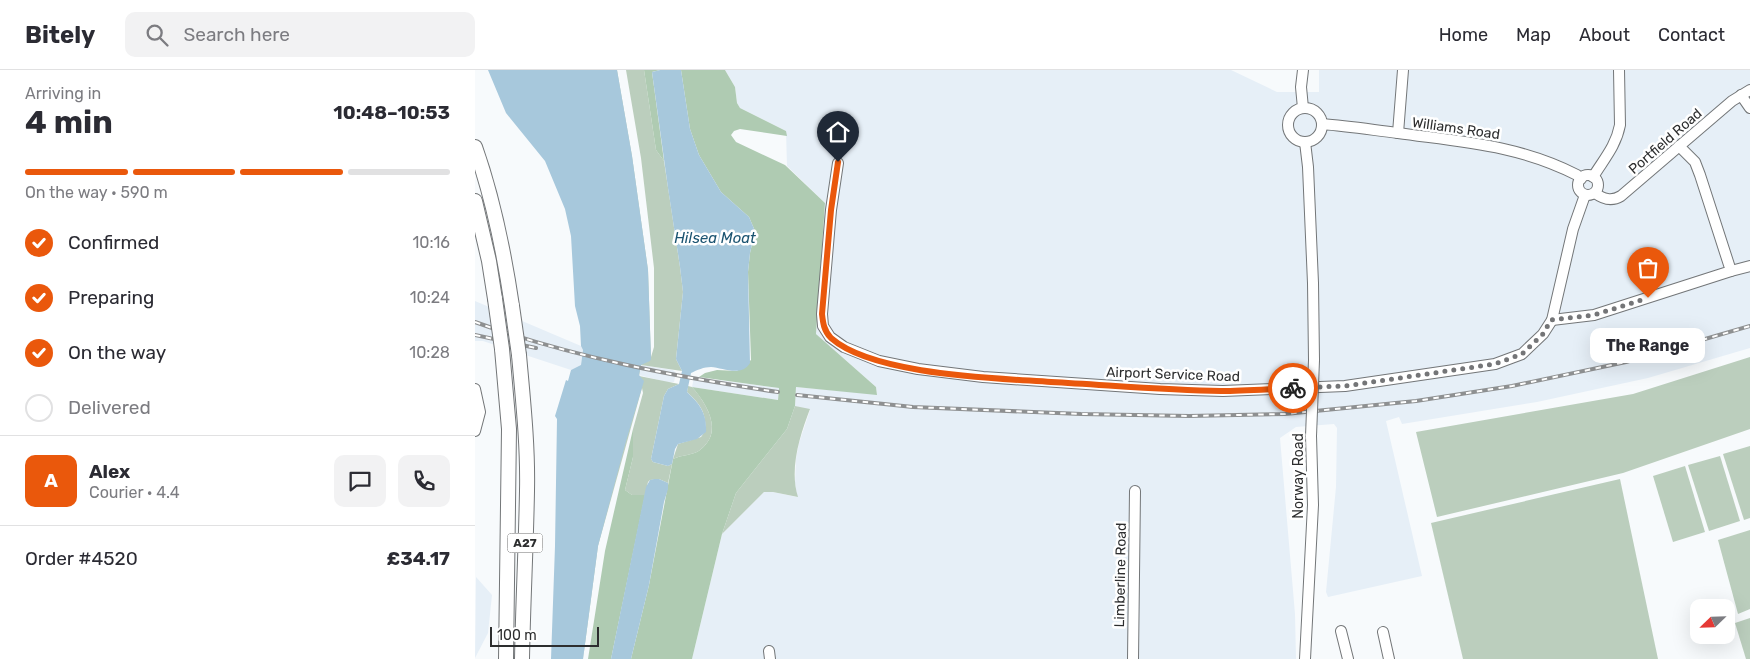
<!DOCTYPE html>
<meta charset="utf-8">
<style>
body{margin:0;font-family:Rubik,sans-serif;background:#f2f2f3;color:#2b2b33;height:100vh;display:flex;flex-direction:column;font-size:19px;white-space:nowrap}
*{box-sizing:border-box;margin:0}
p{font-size:16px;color:#7c7c81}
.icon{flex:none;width:28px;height:28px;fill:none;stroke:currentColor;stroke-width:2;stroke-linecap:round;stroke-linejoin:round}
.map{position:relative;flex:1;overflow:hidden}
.side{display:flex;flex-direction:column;background:#fff;width:475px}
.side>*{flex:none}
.needle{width:32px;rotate:247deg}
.buttons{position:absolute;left:1215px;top:529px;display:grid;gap:10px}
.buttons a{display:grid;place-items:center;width:45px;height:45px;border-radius:10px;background:#fff;box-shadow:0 5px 20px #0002;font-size:25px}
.scale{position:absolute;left:15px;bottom:12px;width:109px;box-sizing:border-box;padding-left:5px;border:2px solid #2d2e2f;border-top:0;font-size:14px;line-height:18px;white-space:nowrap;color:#2d2e2f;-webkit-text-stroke:4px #fff;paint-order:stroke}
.pin{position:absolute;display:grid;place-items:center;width:42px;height:42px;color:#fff;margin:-51px -21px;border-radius:50% 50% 50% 0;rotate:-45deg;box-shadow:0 0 5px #0007}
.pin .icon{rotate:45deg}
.courier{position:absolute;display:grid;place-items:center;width:50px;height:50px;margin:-25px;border:4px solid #ea580c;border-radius:50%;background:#fff;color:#222;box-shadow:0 1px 6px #0007}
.bubble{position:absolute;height:35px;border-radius:10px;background:#fff;box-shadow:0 5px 20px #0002;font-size:16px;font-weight:700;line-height:35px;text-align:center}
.summary em{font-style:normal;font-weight:700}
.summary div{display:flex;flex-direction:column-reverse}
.summary{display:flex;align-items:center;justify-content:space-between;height:85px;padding:0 25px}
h1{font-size:32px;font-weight:700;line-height:38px}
.bar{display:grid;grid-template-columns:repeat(4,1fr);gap:8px 5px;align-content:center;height:60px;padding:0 25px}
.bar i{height:6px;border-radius:4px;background:#e1e1e2}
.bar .selected{background:#ea580c}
.bar p{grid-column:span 4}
.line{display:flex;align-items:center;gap:12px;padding:0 25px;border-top:1px solid #e1e1e2}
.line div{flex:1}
.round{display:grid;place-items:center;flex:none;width:52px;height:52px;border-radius:10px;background:#f2f2f3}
ol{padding:0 25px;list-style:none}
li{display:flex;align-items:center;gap:15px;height:55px}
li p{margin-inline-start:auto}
li .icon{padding:5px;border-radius:50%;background:#ea580c;color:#fff;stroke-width:4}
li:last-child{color:#7c7c81}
li i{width:28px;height:28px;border:2px solid #e1e1e2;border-radius:50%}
header{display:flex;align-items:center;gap:30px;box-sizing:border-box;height:70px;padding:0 25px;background:#fff;border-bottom:1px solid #e1e1e2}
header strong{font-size:24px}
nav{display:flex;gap:28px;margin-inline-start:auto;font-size:18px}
.search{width:350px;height:45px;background:#f2f2f3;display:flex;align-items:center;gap:12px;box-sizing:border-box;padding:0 18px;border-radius:10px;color:#7c7c81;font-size:19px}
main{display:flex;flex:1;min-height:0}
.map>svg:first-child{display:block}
</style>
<header>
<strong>Bitely</strong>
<div class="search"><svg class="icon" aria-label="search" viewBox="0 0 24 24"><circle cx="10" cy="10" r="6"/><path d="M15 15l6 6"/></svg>Search here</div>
<nav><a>Home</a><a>Map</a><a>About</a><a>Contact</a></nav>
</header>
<main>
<section class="side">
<div class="summary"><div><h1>4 min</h1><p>Arriving in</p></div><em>10:48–10:53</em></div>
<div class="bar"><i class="selected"></i><i class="selected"></i><i class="selected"></i><i></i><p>On the way · 590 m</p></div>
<ol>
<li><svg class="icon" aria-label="check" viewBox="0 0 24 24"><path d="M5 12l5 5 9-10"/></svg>Confirmed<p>10:16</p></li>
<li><svg class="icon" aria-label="check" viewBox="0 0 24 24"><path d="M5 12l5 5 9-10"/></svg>Preparing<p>10:24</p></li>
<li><svg class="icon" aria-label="check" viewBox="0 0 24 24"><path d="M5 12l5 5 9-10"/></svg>On the way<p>10:28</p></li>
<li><i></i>Delivered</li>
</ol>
<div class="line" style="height:90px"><b class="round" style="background:#ea580c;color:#fff">A</b><div><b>Alex</b><p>Courier · 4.4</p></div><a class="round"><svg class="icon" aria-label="chat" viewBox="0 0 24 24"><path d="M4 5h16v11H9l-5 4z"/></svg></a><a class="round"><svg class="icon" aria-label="phone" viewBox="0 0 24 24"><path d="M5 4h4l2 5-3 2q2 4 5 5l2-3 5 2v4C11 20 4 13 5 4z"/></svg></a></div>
<div class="line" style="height:65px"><div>Order #4520</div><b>£34.17</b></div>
</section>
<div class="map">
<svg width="1275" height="589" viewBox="0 0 1275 589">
<rect width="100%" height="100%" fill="#f7fafc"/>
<!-- built -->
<g fill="#e6eff7">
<path d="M250,0h506l46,22h42v-22h431v278l-102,30 -111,24 -135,22 -3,-7 -13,4 36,155 -94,21 -2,-5 10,-105 1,-59 -3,-4 -38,3 -16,11 15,176 1,45h-604l30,-125 42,-42h9l24,5 -2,-14 1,-25 3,-15 11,-33 -15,-4 1,-19 81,7 -1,-7 -60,-53 9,-131 -38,-37 -1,-35 -46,-23 -3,-5 -2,-16z"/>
<path d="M0,231l106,45 2,4 -2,16 -10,4 -88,-29h-8z"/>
<path d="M166,295l32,5 3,3 -2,9h-8l-27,-7z"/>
<path d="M219,307l85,11 -1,12 -86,-13z"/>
<path d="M1,507l16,18 -4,38 -13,25z"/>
</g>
<!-- green -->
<g fill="#bbcebd">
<path d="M142,0l15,86 16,114 3,87 3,-10v-79l-13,-110 -15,-88h18l12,80 8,11 16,106 3,25 -7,67 6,12 -41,-6 -2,11 40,8 -11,5 -4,7 -13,63 2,3 15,4 4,-2 -4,19 -9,-4 -9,1 -2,2 -3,13h-13l-7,-5 8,-33v-28l10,-36 -1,-5 -44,158 -15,113z"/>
<path d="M1275,287v72l-127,44 -186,44 -21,-85 217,-38z"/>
<path d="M213,316l4,1c15,17 32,45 8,63 -6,5 -19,5 -27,9l5,-15 23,-7 5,-7c-1,-19 -5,-25 -19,-38z"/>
<path d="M320,336l15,3c-10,26 -21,60 -12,88l-25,-5h-9l-42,42 14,-41 51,-64z"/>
<path d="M1275,376v72l-6,2 -21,-66z"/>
<path d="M1245,386l20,65 -31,10 -21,-66z"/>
<path d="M1210,396l20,66 -32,10 -20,-66z"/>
<path d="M1145,409l38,180h-195l-32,-136z"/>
<path d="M1275,460v79l-12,5 -20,-74z"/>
<path d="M1275,548v41h-4l-11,-36z"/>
</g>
<!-- forest -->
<g fill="#afcbb2">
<path d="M169,0h16l-8,2 12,89 -8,-11z"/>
<path d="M206,0h44l10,17 2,16 3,5 46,23 1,5 -47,-7 -6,2 -3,4 5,7 49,23 40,38 -9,131 60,53 1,8 -81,-8 -1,19 -8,23 -51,64 -14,41 -30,125h-61l18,-74 24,-126c8,-4 21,-4 27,-9 24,-18 7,-46 -8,-63l86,13 1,-12 -80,-11 6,-4 12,-3 20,1 14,-11 -3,-88 2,-19 5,-22 -6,-14 -28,-25 -22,-37 -9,-26z"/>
<path d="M158,359v28l-8,33 7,5h13l-34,164h-23l17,-108z"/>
</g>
<!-- water -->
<g fill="#a7c8dc">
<path d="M13,0h129l15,86 16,114 3,89 -1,2 -9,4 -2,10 5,6 -18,60 -28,105 -15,113h-32l4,-113 2,-127 -2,-3 11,-36 2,1 3,-11 10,-5 2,-15 -2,-4 -1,-20 -5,-20 -4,-70 -6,-27 -20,-48 -39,-48z"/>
<path d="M185,0h21l9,59 9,26 22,37 28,25 6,14 -5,22 -2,19 2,91c-8,14 -27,5 -39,4 -7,0 -14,3 -20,6l-4,19c13,12 20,22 19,40l-9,7 -19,5 -3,5 -3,15 -4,2 -15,-4 -2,-3 13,-63 4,-7 11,-5 3,-13 -6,-12 7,-67 -3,-25 -12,-79 -16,-116z"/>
<path d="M179,409h5l9,4v6l-4,13 -15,83 -18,74h-20l35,-172 4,-7z"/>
</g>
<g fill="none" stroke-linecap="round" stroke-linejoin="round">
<defs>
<g id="minor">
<path d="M828,0l-2,17 2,21"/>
<path d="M1266,25l9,13"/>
<circle cx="830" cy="55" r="17"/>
<path d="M847,54c26,2 51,6 76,9 65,9 120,12 179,42l4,4"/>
<path d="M923,63l5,-63"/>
<path d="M830,72l3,25 5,116 1,77"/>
<path d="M363,93l-7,47 -9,104 1,12 7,11 14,10 35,14 39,8 65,8 177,12 63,2 122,-5 150,-22 27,-10 21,-20 9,-14 21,-91 12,-34"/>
<circle cx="1113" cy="115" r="10"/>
<path d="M1118,107c11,-18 23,-31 27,-52l-1,-55"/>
<path d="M1120,123c8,6 16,9 26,3l111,-95 18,-11"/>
<path d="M1256,201l19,-5"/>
<path d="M1077,250l42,-5 137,-44 -31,-96 -5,-13 -16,-16"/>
<path d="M0,319l5,23 -5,19"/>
<path d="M866,561l7,28"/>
<path d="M908,562l6,27"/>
<path d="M294,581l1,8"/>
<path d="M658,589l2,-168"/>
<path d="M830,589l8,-154 -2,-69"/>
</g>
<g id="highway">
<path d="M0,77c18,51 29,105 37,159"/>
<path d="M0,131l14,60 6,38"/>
<path d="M27,279l7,80 -3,230"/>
<path d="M44,285c4,45 9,91 8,136 -1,56 -4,112 -5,168"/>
</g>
</defs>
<!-- minor casing -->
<use href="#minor" stroke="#737678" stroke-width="12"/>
<!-- highway casing -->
<use href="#highway" stroke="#737678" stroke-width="16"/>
<!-- minor -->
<use href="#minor" stroke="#fff" stroke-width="10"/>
<!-- highway -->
<use href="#highway" stroke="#fff" stroke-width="14"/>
<defs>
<g id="rail">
<path d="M0,252c97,35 201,55 303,70"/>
<path d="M0,265l61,13"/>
<path d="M322,325l116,12 168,7 108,2 96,-2 131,-13 96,-15 114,-24 124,-36"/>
</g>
</defs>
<!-- rail casing -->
<use href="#rail" stroke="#8e9091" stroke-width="4"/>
<!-- rail -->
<use href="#rail" stroke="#fff" stroke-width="2" stroke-dasharray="5.5" stroke-linecap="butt"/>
<defs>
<path id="minor-bridge" d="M836,366l3,-76"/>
<g id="highway-bridge">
<path d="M20,229l7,50"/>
<path d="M37,236l7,49"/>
</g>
</defs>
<!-- minor-bridge casing -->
<use href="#minor-bridge" stroke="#737678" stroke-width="12" stroke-linecap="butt"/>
<!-- highway-bridge casing -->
<use href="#highway-bridge" stroke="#737678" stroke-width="16" stroke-linecap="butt"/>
<!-- minor-bridge -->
<use href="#minor-bridge" stroke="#fff" stroke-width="10"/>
<!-- highway-bridge -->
<use href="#highway-bridge" stroke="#fff" stroke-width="14"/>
</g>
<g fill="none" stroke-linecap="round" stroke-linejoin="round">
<!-- done -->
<path stroke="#747577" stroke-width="5" stroke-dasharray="0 9" d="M818,318l52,-2 150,-22 27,-10 21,-20 8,-14 43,-5 54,-17"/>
<!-- route -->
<path stroke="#ea580c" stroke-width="6" d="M363,92l-7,48 -9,104c1,9 2,17 9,24 42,37 164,40 220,44 57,3 113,8 170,9 24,0 48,-2 72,-3"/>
</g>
<g text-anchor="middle" stroke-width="5" stroke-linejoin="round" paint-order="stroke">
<!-- shield labels -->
<rect fill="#fff" stroke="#6c6d6d" stroke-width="1" x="32.5" y="463.5" width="35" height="19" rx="4"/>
<g font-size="12" font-weight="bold" fill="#2d2e2f">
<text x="50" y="477">A27</text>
</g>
<!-- street labels -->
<g font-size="14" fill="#2d2e2f" stroke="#fff">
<text transform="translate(981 58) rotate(8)" y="5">Williams Road</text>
<text transform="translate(1190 71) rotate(-41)" y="5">Portfield Road</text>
<text transform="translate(698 304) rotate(2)" y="5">Airport Service Road</text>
<text transform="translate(823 406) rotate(-90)" y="5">Norway Road</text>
<text transform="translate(645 505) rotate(-89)" y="5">Limberline Road</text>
</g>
<!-- water labels -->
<g font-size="15" font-style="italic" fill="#1b5471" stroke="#fff">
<text x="240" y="173">Hilsea Moat</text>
</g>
</g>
</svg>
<div class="buttons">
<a><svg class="needle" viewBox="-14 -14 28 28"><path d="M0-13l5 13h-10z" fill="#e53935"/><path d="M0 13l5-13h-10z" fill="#7c7c81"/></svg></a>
</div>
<div class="scale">100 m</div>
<div class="pin" style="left:1173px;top:228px;background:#ea580c"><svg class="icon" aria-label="bag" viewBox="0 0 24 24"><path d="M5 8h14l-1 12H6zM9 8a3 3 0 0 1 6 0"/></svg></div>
<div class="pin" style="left:363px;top:92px;background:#1f2937"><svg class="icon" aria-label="home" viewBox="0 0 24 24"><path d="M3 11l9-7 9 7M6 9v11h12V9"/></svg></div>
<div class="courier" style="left:818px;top:318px"><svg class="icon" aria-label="bike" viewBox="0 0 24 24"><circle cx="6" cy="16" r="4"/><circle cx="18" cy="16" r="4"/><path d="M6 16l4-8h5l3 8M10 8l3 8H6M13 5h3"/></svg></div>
<div class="bubble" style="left:1115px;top:258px;width:115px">The Range</div>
</div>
</main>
